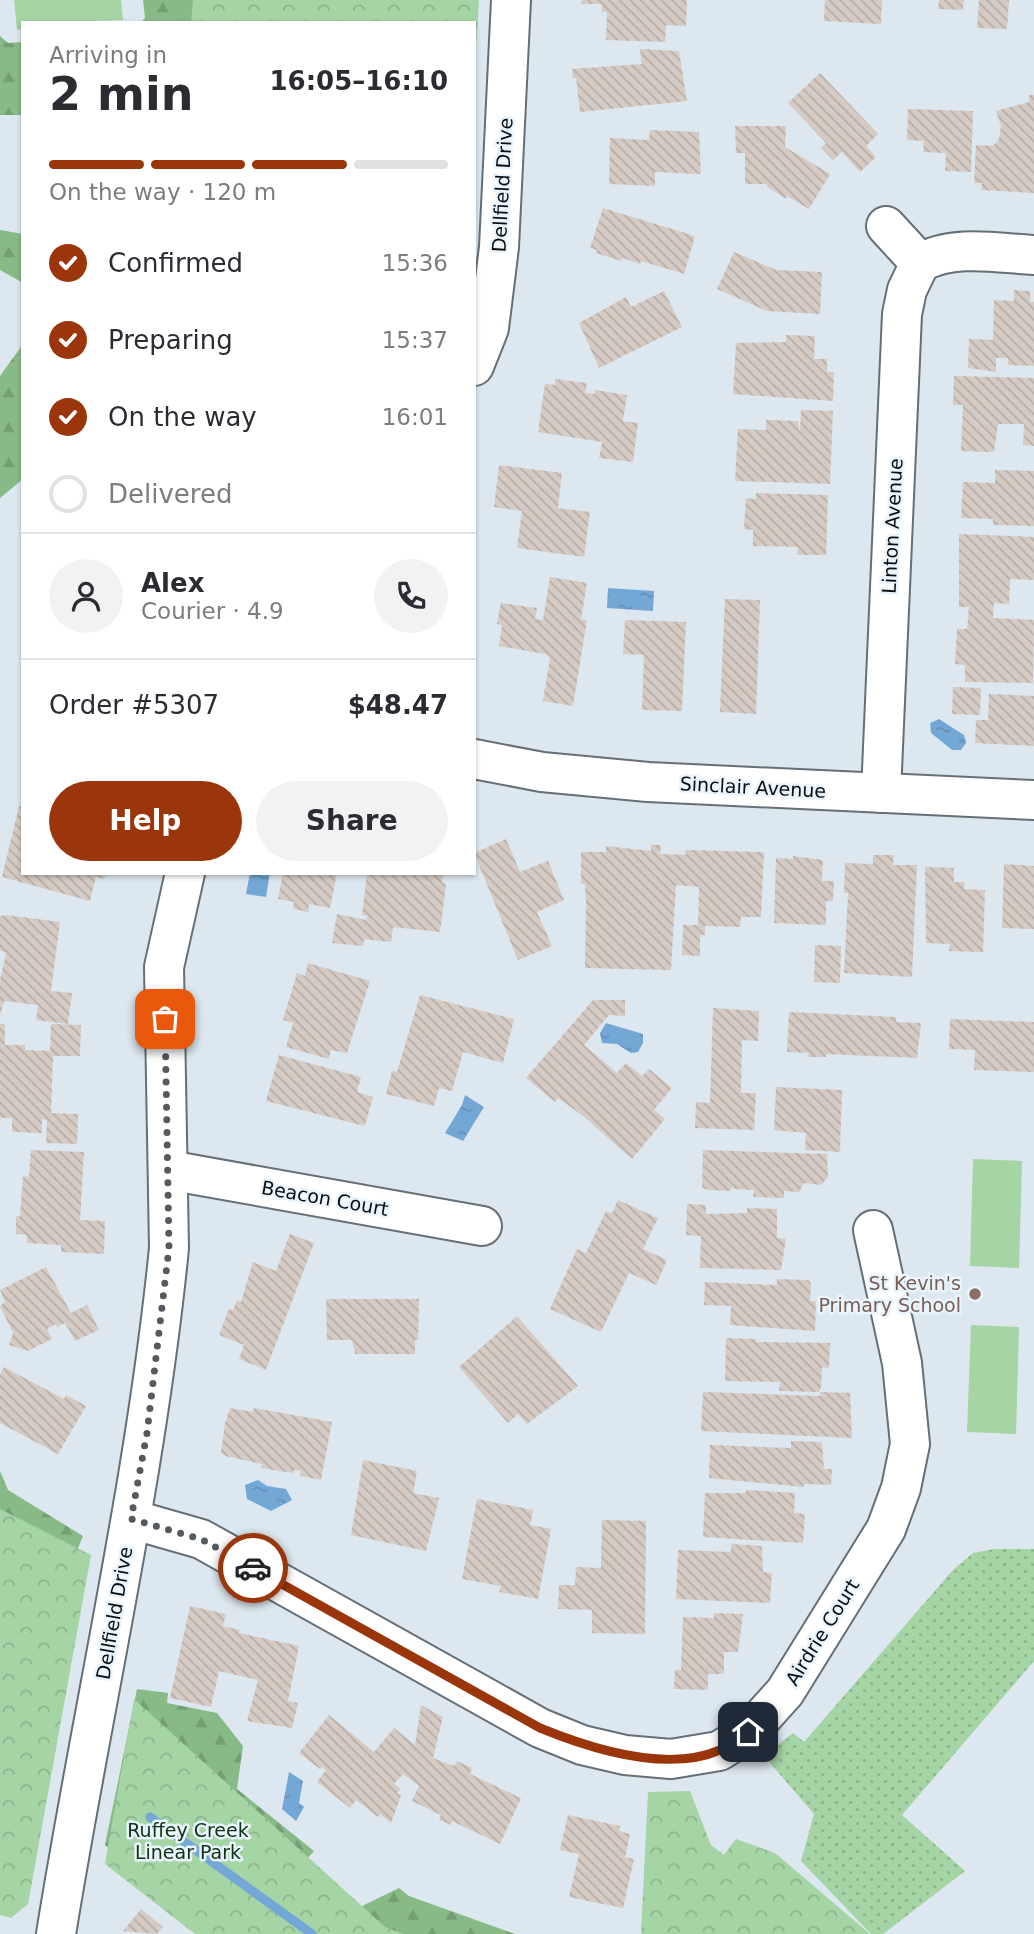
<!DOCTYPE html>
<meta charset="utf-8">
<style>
body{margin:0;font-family:"DejaVu Sans",sans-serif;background:#f2f2f3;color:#2b2b33;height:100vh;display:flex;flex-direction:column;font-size:26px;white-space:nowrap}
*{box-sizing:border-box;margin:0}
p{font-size:23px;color:#7c7c81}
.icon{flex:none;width:38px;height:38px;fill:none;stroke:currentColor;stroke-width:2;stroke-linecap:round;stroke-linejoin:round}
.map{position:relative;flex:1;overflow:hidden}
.side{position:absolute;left:21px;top:21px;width:455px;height:854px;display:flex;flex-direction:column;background:#fff;border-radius:0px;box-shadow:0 2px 5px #0004}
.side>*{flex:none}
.pin{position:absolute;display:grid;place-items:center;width:60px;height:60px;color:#fff;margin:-30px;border-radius:14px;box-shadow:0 4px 10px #0006}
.courier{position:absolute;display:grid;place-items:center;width:70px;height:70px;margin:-35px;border:5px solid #9b350b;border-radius:50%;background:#fff;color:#222;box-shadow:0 2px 9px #0007}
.headline em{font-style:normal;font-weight:800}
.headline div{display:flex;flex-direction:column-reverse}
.headline{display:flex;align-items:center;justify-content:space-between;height:119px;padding:0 28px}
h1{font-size:46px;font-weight:800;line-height:52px}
.bar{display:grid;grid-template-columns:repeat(4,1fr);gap:10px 7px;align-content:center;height:84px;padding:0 28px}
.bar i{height:9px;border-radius:5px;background:#e1e1e2}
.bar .on{background:#9b350b}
.bar p{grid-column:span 4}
.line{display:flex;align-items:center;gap:18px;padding:0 28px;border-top:2px solid #e1e1e2}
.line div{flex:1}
.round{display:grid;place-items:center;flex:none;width:74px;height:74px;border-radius:37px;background:#f2f2f3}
ol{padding:0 28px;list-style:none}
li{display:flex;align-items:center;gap:21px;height:77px}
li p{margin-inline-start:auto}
li .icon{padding:7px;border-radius:50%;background:#9b350b;color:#fff;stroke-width:4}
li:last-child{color:#7c7c81}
li i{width:38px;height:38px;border:4px solid #e1e1e2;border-radius:50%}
.cta{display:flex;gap:14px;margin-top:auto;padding:14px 28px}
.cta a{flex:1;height:80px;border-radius:42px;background:#9b350b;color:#fff;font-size:28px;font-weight:800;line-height:80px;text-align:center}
.cta a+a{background:#f2f2f3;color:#2b2b33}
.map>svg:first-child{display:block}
</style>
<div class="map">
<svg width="1034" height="1934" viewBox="0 0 1034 1934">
<defs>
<pattern id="grass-dots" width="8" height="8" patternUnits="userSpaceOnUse" patternTransform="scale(1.75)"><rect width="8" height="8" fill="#a5d4a5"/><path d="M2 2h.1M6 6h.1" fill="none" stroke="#8db58d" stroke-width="1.8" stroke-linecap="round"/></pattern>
<pattern id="forest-firs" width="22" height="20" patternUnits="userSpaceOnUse" patternTransform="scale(1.75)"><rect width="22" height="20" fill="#88ba88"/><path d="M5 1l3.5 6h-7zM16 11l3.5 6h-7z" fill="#749f74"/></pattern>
<pattern id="park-crowns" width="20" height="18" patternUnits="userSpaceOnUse" patternTransform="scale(1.75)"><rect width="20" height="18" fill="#a5d4a5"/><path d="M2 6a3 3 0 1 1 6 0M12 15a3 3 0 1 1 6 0" fill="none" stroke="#8db58d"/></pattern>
<pattern id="water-ripples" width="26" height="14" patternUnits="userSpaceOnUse" patternTransform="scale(1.75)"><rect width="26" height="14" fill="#73a8d6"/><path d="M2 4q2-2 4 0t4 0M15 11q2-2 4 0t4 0" fill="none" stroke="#628fb7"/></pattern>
<pattern id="building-back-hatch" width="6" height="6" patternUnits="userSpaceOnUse" patternTransform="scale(1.75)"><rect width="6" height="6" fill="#d6cbc4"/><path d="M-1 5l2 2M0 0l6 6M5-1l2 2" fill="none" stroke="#b6ada7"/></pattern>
</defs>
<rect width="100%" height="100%" fill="#dce7ef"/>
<!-- grass -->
<path fill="url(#grass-dots)" d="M994,1549h40v112l-132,154 63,56 -82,63h-12l-70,-73 13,-47 -50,-58 29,-23 11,9 149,-172 20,-17z"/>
<!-- forest -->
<g fill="url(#forest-firs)">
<path d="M143,0h110l3,23h-115l4,-5z"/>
<path d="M0,36l8,7 15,-1v73h-23z"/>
<path d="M0,230l23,4v49l-23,-13z"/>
<path d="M23,344v135l-23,19v-122z"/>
<path d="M0,1471l8,19 75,46 -37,90 -46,37z"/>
<path d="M137,1689l31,4 -1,10 50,10 26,33 -6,43 77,62 -10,11 52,47 43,-21 10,8 106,38h-302l-108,-89z"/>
</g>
<!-- park -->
<g fill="url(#park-crowns)">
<path d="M193,0h286l-5,77v-54h-283z"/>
<path d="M0,1509l91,46 -63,349 -17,14 -11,-3z"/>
<path d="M134,1699l251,228 19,7h-209l-90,-70z"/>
<path d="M690,1791l21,54 13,10 12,-16 39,14 95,81h-229l7,-142z"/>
</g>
<!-- garden -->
<g fill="#a5d4a5">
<path d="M14,0h107l2,20 -100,3v6l-6,1z"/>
<path d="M973,1159l49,2 -3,107 -49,-2z"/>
<path d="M971,1325l48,2 -3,107 -49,-2z"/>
</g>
<!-- water -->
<g fill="url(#water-ripples)">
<path d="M608,588l46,3 -1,20 -46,-3z"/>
<path d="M939,719l25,16 2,8 -5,7h-9l-21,-17 -1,-10z"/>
<path d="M250,873h20l-4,24 -20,-3z"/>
<path d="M606,1023l37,11v9l-5,9 -7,1 -14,-9 -15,-1 -2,-10z"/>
<path d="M465,1095l19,12 -21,34 -18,-8 17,-28z"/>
<path d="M258,1480l9,6 19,3 6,11 -21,11 -24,-12 -2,-14z"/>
<path d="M289,1772l14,9 -4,22 5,4 -8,14 -14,-12z"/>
</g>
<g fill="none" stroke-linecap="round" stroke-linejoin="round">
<!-- stream -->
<path stroke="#73a8d6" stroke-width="9" d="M150,1817l162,117"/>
</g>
<!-- building -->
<g fill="url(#building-back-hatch)">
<path d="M582,0h105l-1,26 -20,-1 -1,17 -59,-2 1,-28h-5v-8h-21z"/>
<path d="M825,0h57l-1,24 -57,-3z"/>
<path d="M939,0h25l-1,10 -25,-1z"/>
<path d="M979,0h30l-2,29 -30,-1z"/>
<path d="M640,49l39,2 8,50 -107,11 -4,-34h-3l-1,-9 70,-5z"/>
<path d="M820,73l58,61 -12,12 10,11 -16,15 -18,-20 -9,8 -12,-12 5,-5 -38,-40z"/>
<path d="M1029,95h5v98l-53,-3 1,-7h-8l2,-38 17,1 6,-7 2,-13 -5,-15 33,-9z"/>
<path d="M908,109l65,2 -2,61 -26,-1 1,-18 -23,-1 1,-11 -17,-1z"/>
<path d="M735,126h51l-1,21 45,27 -21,35 -22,-13 -1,3 -20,-13 1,-2h-22v-31h-9z"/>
<path d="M650,130l49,2 2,42 -46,-2v14l-46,-2 1,-46 39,2z"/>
<path d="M603,208l92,28 -11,38 -43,-13 -1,3 -18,-6 -1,3 -25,-8 1,-3 -7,-2z"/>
<path d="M734,252l42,18 46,2 -2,42 -53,-3 -50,-22z"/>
<path d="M1014,290l16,1v11h4v64l-26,-1v-7h-12v14l-28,-4 1,-29 24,1 1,-40 20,1z"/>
<path d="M664,291l18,36 -83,41 -20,-45 47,-26 5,10z"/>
<path d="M786,335l29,1 -1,23h13v13h7l-1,29 -100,-7 3,-51 50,-1z"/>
<path d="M954,376l80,2v68l-11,-1 1,-21h-26l-4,28 -33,-1 2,-46h-10z"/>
<path d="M555,379l32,4 -2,10 10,1v-4l32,5 -4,26 15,2 -5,39 -34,-4 3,-16 -64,-10 7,-48 10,1z"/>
<path d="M801,410l32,1 -3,73 -95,-3 3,-52 28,1v-10l32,1 2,11z"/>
<path d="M499,465l63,8 -4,35 32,4 -6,45 -67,-9 5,-37 -28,-4z"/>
<path d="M995,470l39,1v55l-41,-1v-6l-32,-1 2,-36 32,1z"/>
<path d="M756,493l72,2 -2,60h-29l1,-8 -45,-1v-16l-9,-1 2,-31 10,1z"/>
<path d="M959,534l75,3v43l-24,-1 -1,25 -15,-1 -1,15 41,2 -1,63 -68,-1v-17l-10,-1 2,-35h10l2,-22h-10z"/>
<path d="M550,577l37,6 -6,36 6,1 -14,86 -30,-5 7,-43 -5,-4 -46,-8 3,-21 -5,-1 4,-21 36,5 -2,11 8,1z"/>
<path d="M725,599l35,1 -4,114 -36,-2z"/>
<path d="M625,620l61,2 -4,89 -40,-1 2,-55 -21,-1z"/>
<path d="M953,687l28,1 -1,27 -28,-1z"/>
<path d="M989,694l45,2v50l-59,-3 1,-23h12z"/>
<path d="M19,806l4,1v66h83l-2,6 -8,-2 -6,24 -88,-24z"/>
<path d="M506,839l14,33 28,-11 16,39 -27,12 15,34 -34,14 -44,-107z"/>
<path d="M651,845h10l-1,9 26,1 -1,-5 79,2 -3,65h-20l-1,10 -35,-1v9h-5v21l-18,-1 1,-30h15l1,-38 -23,-2 -5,85 -86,-2 1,-65 -1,-19h-4v-32h25v-6l45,5z"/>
<path d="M873,855h21l-1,10h24l-5,112 -68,-4 4,-80h-4l1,-30 28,1z"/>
<path d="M793,856l30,4 -1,21h12l-1,20h-7v24l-52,-2 2,-65 17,1z"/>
<path d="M1004,864l30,2v63l-32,-1z"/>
<path d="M925,867l29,1v14h11l-1,7 21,1 -2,62 -34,-1 1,-7 -24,-1z"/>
<path d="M283,873h54l-7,35 -21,-4 -1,8 -15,-3 1,-7 -16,-3z"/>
<path d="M367,873h77l-2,10 4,1 -6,48 -47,-5 -2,15 -27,-3 -1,7 -31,-3 5,-29 29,6 1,-4 -5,-1z"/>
<path d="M7,915l53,7 -9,69 21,2 -4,31 -32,-4 2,-15 -34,-4 -4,15v-36l6,-27 -6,-3v-34z"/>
<path d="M815,945l26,1 -1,37 -26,-1z"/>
<path d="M308,963l62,18 -23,72 -16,-3 -2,9 -43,-12 7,-24 -10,-3 14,-47 8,3z"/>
<path d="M420,995l94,24 -11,44 -40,-11 -11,39 -13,-3 -5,18 -48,-12 6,-23 5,1z"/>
<path d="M593,1000h32v16l-16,-1 -25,30 33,28 9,-10 16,13 7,-7 23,19 -18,22 11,9 -33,40 -49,-43 -25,-18 -3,4 -29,-24z"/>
<path d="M713,1008l46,3 -1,30 -16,-1 -1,53h15l-2,37 -59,-2 1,-26 14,1z"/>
<path d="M789,1012l107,5v5l25,1 -4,35 -91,-4v3h-18l1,-4 -22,-1z"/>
<path d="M950,1019l84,3v50l-60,-2 1,-20 -26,-1z"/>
<path d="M0,1024h5v21h20v5l25,1 1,-27 30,1 -1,31h-27l-2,57 27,1 -1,30 -31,-1 1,-23 -5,-1v14l-30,-1v-14h-12z"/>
<path d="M279,1055l82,22 -4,15 16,5 -8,29 -99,-25z"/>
<path d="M776,1087l66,3 -2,62 -35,-2 1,-17 -32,-3z"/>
<path d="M31,1150l53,2 -4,68 25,1 -1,33 -43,-2v-7l-34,-2v-8l-11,-1v-18l4,1 3,-41 6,1z"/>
<path d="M703,1150l124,4 1,23 -7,8 -17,-2 -5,9 -15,-1v7l-31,-1 1,-7 -20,-1v-3l-5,5 -19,-1 -8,-2z"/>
<path d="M618,1200l40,18 -15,31 24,11 -11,25 -27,-12 -28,59 -51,-23 27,-60 9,4 20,-42 6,2z"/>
<path d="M687,1204l19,1v9l41,-1v-5l30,1v29l9,1 -5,31 -81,-2 1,-32 -15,-1z"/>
<path d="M290,1234l24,9 -48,127 -27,-11 5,-14 -25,-10 10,-26 4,1 4,-10 4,2 12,-40 23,9z"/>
<path d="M46,1267l25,46 16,-8 12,25 -24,11 -10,-18 -8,4 -1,-3 -9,5 5,10 -24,12 -19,-6 5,-15 -2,1 -12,-25 5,-4 -5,-12z"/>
<path d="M777,1279l31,1 3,3 -1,18h6l-1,30 -85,-6 1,-19 -27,-1 1,-23 72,3z"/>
<path d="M326,1299h93l-1,41h-3v14h-60l-3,-14h-25z"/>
<path d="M517,1316l61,70 -51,38 -9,-10 -10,9 -49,-56z"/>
<path d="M726,1338l30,1v3l74,1 -1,25 -7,-1 -1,20 -2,5 -40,-1 1,-9 -55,-1z"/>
<path d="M4,1367l60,32 2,-4 20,11 -28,48 -58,-31v-49z"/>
<path d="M703,1392l117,4v-4l30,1 2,45 -151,-7z"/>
<path d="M230,1408l23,4 1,-4 78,14 -11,58 -21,-4 1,-5 -7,-1 -1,3 -32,-5 1,-4 -37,-8 -4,-4 4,-29z"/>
<path d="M791,1441l31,1 2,27h8l-1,16 -27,-1v3l-95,-9 1,-33 81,3z"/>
<path d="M363,1460l54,11 -4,22 26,5 -13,53 -75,-16z"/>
<path d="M746,1490l49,3 -1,20 11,1 -2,29 -100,-6 2,-44h41z"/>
<path d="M477,1499l56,11 -3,15 21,4 -13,70 -39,-7 2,-6 -39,-7z"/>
<path d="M602,1520l44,1 -1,113 -53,-1v-23l-34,-1 1,-24h16l1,-18 25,1z"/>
<path d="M731,1544l31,2 1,26 9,1 -2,30 -94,-4 2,-49 53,2z"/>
<path d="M190,1606l36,8 -3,12 17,4 -1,3 60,13 -11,55 10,2 -6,25 -45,-7 11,-41 -39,-9 -8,36 -41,-9z"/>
<path d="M714,1613l29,1 -5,38h-14v22h-16v16l-34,-1 1,-19h6l2,-53 31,1z"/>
<path d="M421,1705l22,12 -10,41 21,8 3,-5 15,7 -2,6 51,24 -21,46 -48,-23 -1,4 -12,-5 2,-5 -29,-14 7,-15 -16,-12 -9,10 7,5 -4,4 4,3 -10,27 -11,-9 -2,3 -22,-17 -6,8 -33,-26 9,-12 -4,-3 -2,2 -21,-16 30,-38 45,37 20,-24 21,17z"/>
<path d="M568,1815l52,11 -1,5 11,3 -5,23 9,2 -11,49 -54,-11 10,-43 -19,-4z"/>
<path d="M141,1909l22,18 -6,7 -34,-3z"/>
</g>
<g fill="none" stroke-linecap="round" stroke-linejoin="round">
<defs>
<g id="minor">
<path d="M886,226l34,37c33,-19 77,-10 114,-8"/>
<path d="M474,366l15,-38 10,-81 12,-247"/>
<path d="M474,759l68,13 106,10 386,18"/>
<path d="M881,793l21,-479 5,-24 13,-27"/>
<path d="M168,1170l314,56"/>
<path d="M131,1519l70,20 339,189 42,17 43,10 46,4 48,-8 29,-18 37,-41 101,-163 15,-41 9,-44 -8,-81 -29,-133"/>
<path d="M56,1934c37,-229 90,-455 113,-686l-5,-281 21,-94"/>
</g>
</defs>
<!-- minor casing -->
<use href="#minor" stroke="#656f76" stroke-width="42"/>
<!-- minor -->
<use href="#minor" stroke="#fff" stroke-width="38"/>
</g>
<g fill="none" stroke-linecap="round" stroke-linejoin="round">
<!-- done -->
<path stroke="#545a5f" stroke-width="7" stroke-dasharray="0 12.6" d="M165,1019l4,229 -22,185 -16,86 70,20 52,29"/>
<!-- route -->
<path stroke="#9b350b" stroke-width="9" d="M253,1568l287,160c49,20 127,45 180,22 9,-4 19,-12 28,-18"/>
</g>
<!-- markers -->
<circle fill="#8d6e63" stroke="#e9f4fc" stroke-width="2.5" cx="975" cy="1294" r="7"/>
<g text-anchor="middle" stroke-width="5" stroke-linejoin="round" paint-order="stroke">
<!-- street labels -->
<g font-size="19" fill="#0b0e11" stroke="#e9f4fc">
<text transform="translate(502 185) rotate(-87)" y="7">Dellfield Drive</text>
<text transform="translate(892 526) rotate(-87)" y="7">Linton Avenue</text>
<text transform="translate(753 787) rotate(3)" y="7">Sinclair Avenue</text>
<text transform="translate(325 1198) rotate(10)" y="7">Beacon Court</text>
<text transform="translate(114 1613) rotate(-80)" y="7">Dellfield Drive</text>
<text transform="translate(822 1632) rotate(-58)" y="7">Airdrie Court</text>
</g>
<!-- education labels -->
<g font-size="19" fill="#785e54" stroke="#e9f4fc" text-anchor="end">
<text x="961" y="1290">St Kevin's<tspan x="961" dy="22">Primary School</tspan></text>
</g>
<!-- park labels -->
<g font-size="19" fill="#0e3311" stroke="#e9f4fc">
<text x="188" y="1837">Ruffey Creek<tspan x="188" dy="22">Linear Park</tspan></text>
</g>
</g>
</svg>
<div class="pin" style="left:165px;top:1019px;background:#ea580c"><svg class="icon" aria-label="bag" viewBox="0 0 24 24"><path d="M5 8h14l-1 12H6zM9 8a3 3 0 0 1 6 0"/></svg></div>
<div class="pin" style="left:748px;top:1732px;background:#1f2937"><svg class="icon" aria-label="home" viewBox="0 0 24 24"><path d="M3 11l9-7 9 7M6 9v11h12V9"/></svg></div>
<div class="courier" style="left:253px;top:1568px"><svg class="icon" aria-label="car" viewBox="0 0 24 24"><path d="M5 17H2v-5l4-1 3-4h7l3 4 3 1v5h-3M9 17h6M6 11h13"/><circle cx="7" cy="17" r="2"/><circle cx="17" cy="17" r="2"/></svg></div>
<section class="side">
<div class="headline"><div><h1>2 min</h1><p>Arriving in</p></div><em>16:05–16:10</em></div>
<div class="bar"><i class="on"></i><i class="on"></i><i class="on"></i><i></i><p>On the way · 120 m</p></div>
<ol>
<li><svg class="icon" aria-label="check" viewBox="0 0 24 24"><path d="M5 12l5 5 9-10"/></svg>Confirmed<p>15:36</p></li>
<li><svg class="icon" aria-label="check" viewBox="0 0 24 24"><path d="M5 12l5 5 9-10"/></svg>Preparing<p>15:37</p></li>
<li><svg class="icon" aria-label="check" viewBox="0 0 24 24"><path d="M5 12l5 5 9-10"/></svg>On the way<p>16:01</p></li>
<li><i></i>Delivered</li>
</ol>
<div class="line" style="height:126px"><a class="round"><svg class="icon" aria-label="person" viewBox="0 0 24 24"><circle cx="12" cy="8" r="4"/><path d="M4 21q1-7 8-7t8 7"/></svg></a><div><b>Alex</b><p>Courier · 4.9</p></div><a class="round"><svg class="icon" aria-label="phone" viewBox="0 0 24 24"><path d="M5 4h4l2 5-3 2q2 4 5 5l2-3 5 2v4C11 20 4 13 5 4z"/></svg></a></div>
<div class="line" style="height:91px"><div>Order #5307</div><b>$48.47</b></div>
<div class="cta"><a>Help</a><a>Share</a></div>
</section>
</div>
